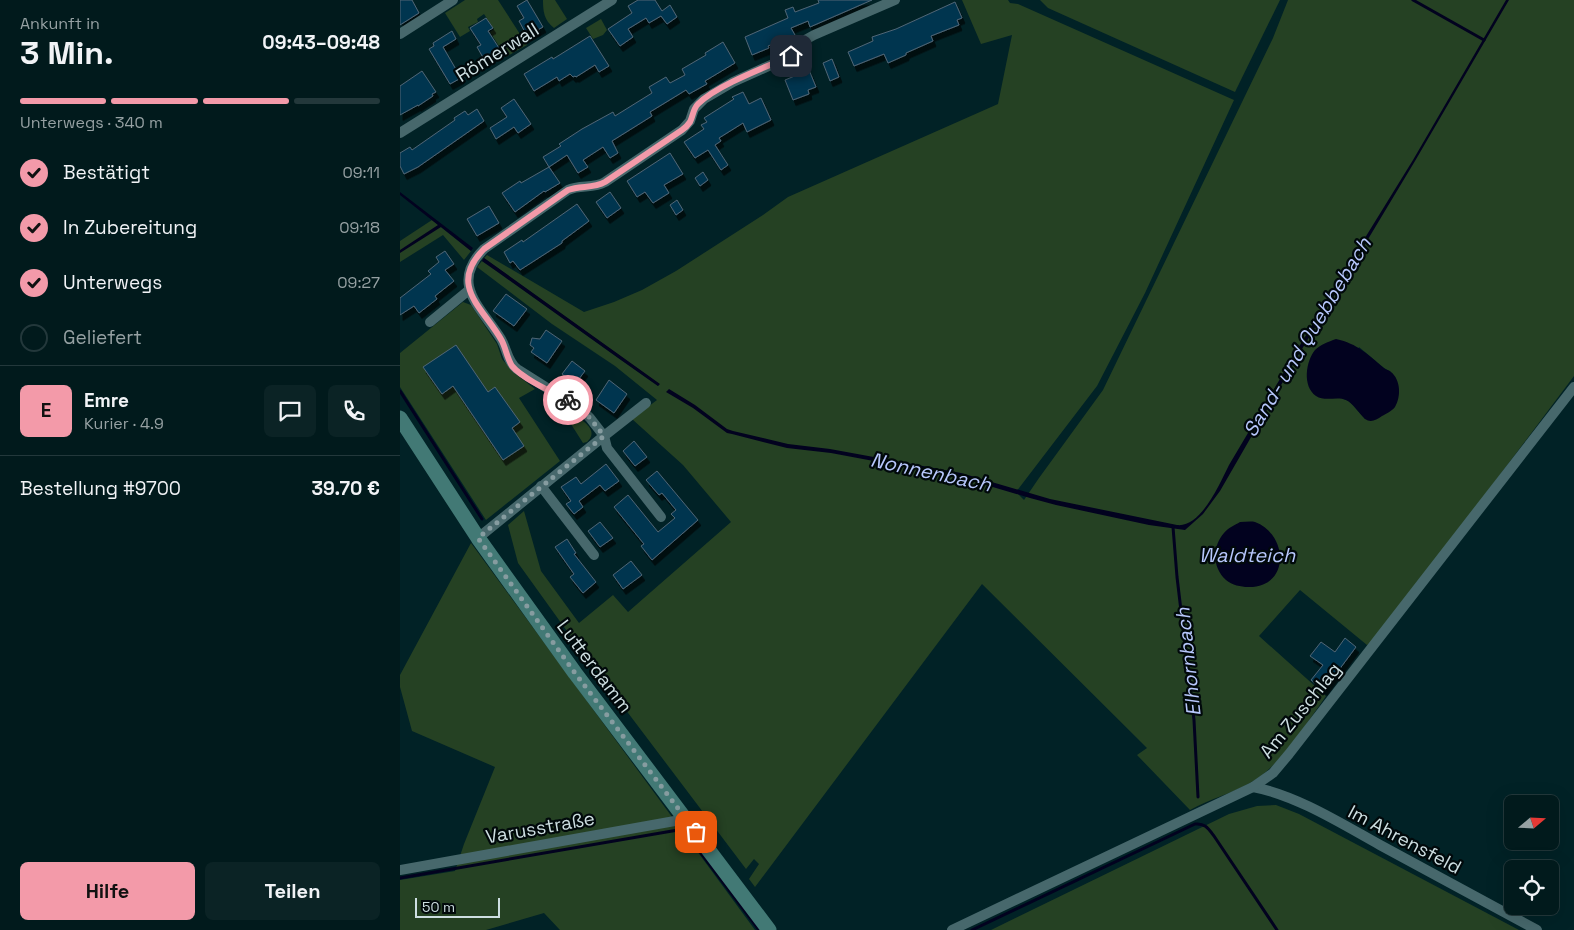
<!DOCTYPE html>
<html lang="de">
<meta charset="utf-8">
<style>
body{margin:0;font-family:"Space Grotesk",sans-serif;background:#0b2325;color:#f1f3f6;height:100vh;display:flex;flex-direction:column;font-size:19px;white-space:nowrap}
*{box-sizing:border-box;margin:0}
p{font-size:16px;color:#96a1a3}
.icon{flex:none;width:28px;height:28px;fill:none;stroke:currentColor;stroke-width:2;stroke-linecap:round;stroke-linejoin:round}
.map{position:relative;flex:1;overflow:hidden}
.drawer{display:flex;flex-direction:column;background:#011a1c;width:400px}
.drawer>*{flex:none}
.needle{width:32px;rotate:71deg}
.buttons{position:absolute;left:1104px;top:795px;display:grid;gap:10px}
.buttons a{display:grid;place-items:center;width:55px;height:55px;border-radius:8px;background:#011a1c;box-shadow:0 5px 20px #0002,0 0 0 1px #23383b;font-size:25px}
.scale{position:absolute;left:15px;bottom:12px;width:85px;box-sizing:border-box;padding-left:5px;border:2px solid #cddee1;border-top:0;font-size:14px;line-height:18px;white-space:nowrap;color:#cddee1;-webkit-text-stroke:4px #01090b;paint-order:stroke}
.pin{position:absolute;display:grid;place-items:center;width:42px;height:42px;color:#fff;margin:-21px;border-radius:10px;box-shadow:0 2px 8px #0006}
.courier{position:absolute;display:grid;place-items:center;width:50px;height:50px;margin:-25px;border:4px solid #f39aa9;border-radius:50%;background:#fff;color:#222;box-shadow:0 1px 6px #0007}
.overview em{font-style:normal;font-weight:700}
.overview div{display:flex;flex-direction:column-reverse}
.overview{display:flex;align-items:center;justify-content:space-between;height:85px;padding:0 20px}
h1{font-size:32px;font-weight:700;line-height:38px}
.bar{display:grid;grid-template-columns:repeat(4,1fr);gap:8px 5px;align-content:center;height:60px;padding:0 20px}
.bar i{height:6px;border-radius:4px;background:#23383b}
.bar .on{background:#f39aa9}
.bar p{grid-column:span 4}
.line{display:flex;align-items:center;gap:12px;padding:0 20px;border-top:1px solid #23383b}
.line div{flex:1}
.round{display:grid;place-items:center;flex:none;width:52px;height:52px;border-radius:8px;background:#0b2325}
ol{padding:0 20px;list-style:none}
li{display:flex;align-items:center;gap:15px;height:55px}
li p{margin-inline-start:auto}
li .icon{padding:5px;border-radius:50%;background:#f39aa9;color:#111;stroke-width:4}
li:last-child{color:#96a1a3}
li i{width:28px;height:28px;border:2px solid #23383b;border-radius:50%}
.cta{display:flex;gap:10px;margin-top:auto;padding:10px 20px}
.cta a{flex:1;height:58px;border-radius:8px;background:#f39aa9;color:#111;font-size:20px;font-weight:700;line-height:58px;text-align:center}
.cta a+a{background:#0b2325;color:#f1f3f6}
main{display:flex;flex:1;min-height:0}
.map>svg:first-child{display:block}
</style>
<main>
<section class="drawer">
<div class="overview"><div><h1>3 Min.</h1><p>Ankunft in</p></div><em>09:43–09:48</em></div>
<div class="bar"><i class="on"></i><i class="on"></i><i class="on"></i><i></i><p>Unterwegs · 340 m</p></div>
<ol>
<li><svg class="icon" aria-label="check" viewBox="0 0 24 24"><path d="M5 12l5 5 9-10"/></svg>Bestätigt<p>09:11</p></li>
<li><svg class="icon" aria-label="check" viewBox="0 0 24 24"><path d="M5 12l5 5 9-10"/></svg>In Zubereitung<p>09:18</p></li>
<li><svg class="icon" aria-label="check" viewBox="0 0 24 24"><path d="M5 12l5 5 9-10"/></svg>Unterwegs<p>09:27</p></li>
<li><i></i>Geliefert</li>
</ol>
<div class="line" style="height:90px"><b class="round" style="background:#f39aa9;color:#111">E</b><div><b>Emre</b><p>Kurier · 4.9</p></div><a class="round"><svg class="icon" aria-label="chat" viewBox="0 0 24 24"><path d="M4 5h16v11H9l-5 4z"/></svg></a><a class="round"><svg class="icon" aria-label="phone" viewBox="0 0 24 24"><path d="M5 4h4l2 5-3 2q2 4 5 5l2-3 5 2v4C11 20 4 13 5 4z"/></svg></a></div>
<div class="line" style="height:65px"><div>Bestellung #9700</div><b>39.70 €</b></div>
<div class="cta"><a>Hilfe</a><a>Teilen</a></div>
</section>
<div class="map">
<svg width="1174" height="930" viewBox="0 0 1174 930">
<defs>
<filter id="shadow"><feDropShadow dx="3" dy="5.5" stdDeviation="0" flood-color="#0009"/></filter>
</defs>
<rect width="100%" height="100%" fill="#012226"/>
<!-- green -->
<g fill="#254123" fill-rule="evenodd">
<path d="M65,0h33l29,45 -21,12 -16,-25 4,-3 -10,-15 -7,5 1,3 -10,5 2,4 -10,6 -15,-24z"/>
<path d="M143,0h12l12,19 -13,9c-10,-8 -11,-16 -11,-28z"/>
<path d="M562,0h46l2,3 8,1 216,96 -89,193 -48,93 -81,106 8,8 15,-22 64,-88 170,-352 15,-38h286v376l-117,156 -86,110 -4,3 -67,-55 -41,46 67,60c-20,28 -46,71 -76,87 -19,11 -41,16 -60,27l-53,-55 10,-7 -165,-164 -227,303 -6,-8 10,-15 -5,-5 -8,10 -164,-217 -64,-89 -10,-38 16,-14 17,60 38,52 34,-28 15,17 103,-90 -48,-57 -51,-46 25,-19 -42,-34 -63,-42 -75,-57 5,-6c59,41 117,84 176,125l1,-2 -175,-126 3,-3 97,57 30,-10 28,-12 34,-19 87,-56 25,-18 210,-93 14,-69 -31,9zM959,347l25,21 7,4 -26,47 -16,-18 -6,-2z"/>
<path d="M640,0h240l-45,92 -187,-84z"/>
<path d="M201,19l6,11 -4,5 -10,4 -7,-11z"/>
<path d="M32,220l39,31 -7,9 -21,-25 -43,27v-21z"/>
<path d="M63,302l8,3 26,39 5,15 11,13 22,17 -16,9 41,63 -74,59 -86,-133v-34z"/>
<path d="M167,408c6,2 9,7 13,11 9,6 17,14 7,23l-4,1 -19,-30v-4z"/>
<path d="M71,543l284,387h-195l-16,-17 -58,17h-86v-50l55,-9 9,-27 31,-77 -83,-36 -12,-44v-12z"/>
<path d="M876,805l23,9 220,116h-528l238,-116 28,-8z"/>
</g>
<!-- water -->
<g fill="#02021f">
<path d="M1106,0h3l-94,161 -116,193 -79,137 -17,23 -18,16 -36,-5 -93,-20 -26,-7 -71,-21 -128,-24 -44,-5 -55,-14 -5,-1 -34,-25 -27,-16 3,-3 26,16 32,24 6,2 55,13 42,5 131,24 89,26 127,26c24,3 43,-42 52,-60l102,-172 82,-133z"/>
<path d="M0,192l73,56 -2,3 -30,-24 -41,26v-3l38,-25 -38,-30z"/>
<path d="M84,258l176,126 -2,2c-59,-41 -117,-84 -176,-125z"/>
<path d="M936,339c22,5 31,15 48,29 2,2 5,2 7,4 10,8 10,25 4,35 -3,4 -9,7 -13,9 -6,4 -11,7 -17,3 -6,-6 -12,-16 -19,-19 -9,-4 -21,2 -30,-4 -14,-10 -10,-35 -1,-46 6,-6 13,-8 21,-11z"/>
<path d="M840,522c5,0 11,-1 15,0 34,13 35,66 -7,65 -7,0 -16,-2 -22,-7 -14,-13 -14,-33 -2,-47 4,-5 11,-8 16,-11z"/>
</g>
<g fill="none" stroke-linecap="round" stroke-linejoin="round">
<!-- stream -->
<g stroke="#02021f" stroke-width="3">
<path d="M1013,0l71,40"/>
<path d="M0,391l82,128"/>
<path d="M773,527l4,50 17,143 4,77"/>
<path d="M0,878l278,-48 8,3 73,97"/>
<path d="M572,930l223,-106c10,-1 13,4 19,12l63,94"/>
</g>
</g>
<!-- building -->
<g fill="#06354f" stroke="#4f6676" filter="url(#shadow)">
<path d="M0,0h12l7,13 -19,12z"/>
<path d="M127,0l16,27 -16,9 -8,-15 5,-3 -7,-12z"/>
<path d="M238,0h17l7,11 8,-6 7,12 -10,7 -6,-8 -12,7 -3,-5 -18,11 5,8 -13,9 -12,-17 24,-16 -4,-7z"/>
<path d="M418,0h54l-62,27 -2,-6 -17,7 4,7 -27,11 1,2 -17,7 -7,-18 43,-19 -3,-8 8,-3 2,5 24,-9z"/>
<path d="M555,2l7,16 -5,2 2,5 -28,11 2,5 -27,12v2l-18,8 -4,-9 -30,12 -6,-14 25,-11 -1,-4 24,-8z"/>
<path d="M86,18l7,10 -5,3 13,20 -16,10 -8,-14 4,-2 -11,-17z"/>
<path d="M52,31l4,8 -13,8 18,31 -11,6 -21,-35 5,-3 -1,-3z"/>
<path d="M190,36l19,30 -10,6 -4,-7 -19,12 -1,-1 -2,1 -3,-3 -11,7 -2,-4 -23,14 -10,-17 28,-17 1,2z"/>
<path d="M323,42l12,21 -30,18 2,3 -18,10 -3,-4 -36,22 2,4 -40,25 6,12 -8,5 -7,-11 -20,13 5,7 -10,6 -11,-18 -18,12 -6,-10 18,-11 -2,-2 23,-15 31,-17 2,4 37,-23 -3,-6 17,-10 4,6 15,-8 -3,-6 24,-14 -1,-2z"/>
<path d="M432,59l7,18 -9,4 -7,-18z"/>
<path d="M409,70l7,17 -8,3 1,4 -16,6 -8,-20z"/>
<path d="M22,71l14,21 -4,2 1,2 -15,10v-1l-18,10v-29z"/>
<path d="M343,92l6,12 12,-6 10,22 -24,12 -4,-9 -24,15 2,3 -6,4 13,20 -7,5 -13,-20 -13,8 -11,-16 20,-13 -3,-4 6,-3 -3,-4 30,-19 -2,-2z"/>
<path d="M114,99l17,25 -13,9 -4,-6 -18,12 -6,-11 17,-11 -6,-9z"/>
<path d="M77,109l7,12 -66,46 -14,7 -4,-8v-13l10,-6 2,3 43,-30 -1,-2 11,-7 3,4z"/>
<path d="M270,153l13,21 -19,11 5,8 -16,10 -8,-11 -8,5 -10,-16z"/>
<path d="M149,167l11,16 -15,9 -1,-1 -29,21 -13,-19 18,-12 1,2z"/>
<path d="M303,172l5,8 -8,6 -5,-8z"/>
<path d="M210,192l11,16 -14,10 -11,-16z"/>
<path d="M277,200l6,10 -7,5 -6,-10z"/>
<path d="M177,204l12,17 -27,20v2l-42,27 -7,-9 -3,2 -6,-11 18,-12 1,2z"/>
<path d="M89,206l10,17 -22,13 -10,-17z"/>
<path d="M45,251l9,13 -9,6 9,11 -19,15 2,3 -18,14 -5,-7 -14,9v-17l31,-24 -3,-3 11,-9 -3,-5z"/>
<path d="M106,294l21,15 -13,17 -21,-15z"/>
<path d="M146,330l16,11 -15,22 -16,-11 3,-4 -4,-3 2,-7 8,1z"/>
<path d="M56,345l32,47 7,-5 25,35 -8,6 12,18 -21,14 -50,-74 -11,8 -19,-27z"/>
<path d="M172,361l13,10 -10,13 -13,-10z"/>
<path d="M209,380l18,14 -13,19 -18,-13z"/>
<path d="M234,441l13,16 -12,9 -12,-15z"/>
<path d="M206,464l13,17 -14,10 -5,-6 -21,16 4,6 -9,7 -8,-10 5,-3 -10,-14 15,-10 5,7z"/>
<path d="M257,471l41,49 -46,40 -11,-14 3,-2 -30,-37 14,-12 30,37 17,-14 -4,-4 5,-4 -14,-17 -3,2 -13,-15z"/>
<path d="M200,522l13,16 -13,9 -12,-16z"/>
<path d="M167,539l9,14 -2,1 22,28 -13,11 -13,-16 4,-3 -19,-27z"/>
<path d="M231,561l11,14 -19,14 -10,-14z"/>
<path d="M945,638l11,9 -32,43 -13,-10 12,-15 -13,-9 11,-14 14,10z"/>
</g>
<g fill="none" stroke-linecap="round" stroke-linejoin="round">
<!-- street -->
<g stroke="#47686c" stroke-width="10">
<path d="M0,34l53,-34"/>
<path d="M0,133l212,-133"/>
<path d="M30,322l39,-32"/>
<path d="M246,403l-42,33 -14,-18 -8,-8 -65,-41c-10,-8 -10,-20 -16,-30 -20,-32 -52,-55 -17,-90l84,-59c12,-6 25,-1 37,-8l77,-52 8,-9 4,-12 10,-10 29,-17 58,-26 6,-4 8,-12 9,-5 81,-35"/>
<path d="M141,486l53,69"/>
<path d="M78,538l126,-102 3,12 54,69"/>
<path d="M853,787c43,8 89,37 127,58 53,29 105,57 157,85"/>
<path d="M0,870l286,-51"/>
<path d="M552,930l301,-143 20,-14 16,-19 285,-367"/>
</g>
<!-- secondary -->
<path stroke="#427975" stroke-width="15" d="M0,418l78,120 97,135 194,257"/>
</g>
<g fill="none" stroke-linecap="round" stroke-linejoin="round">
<!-- done -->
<path stroke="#869ca0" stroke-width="5" stroke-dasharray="0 9" d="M168,400l22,18 14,18 -126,102 97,135 121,159"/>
<!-- route -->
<path stroke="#f39aa9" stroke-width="6" d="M168,400c-16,-8 -45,-21 -56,-34 -5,-8 -6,-17 -10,-25 -18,-33 -55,-55 -18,-92l84,-59c12,-5 25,-1 37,-8l77,-52c3,-2 6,-5 8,-8 3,-6 3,-13 8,-18 19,-19 68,-37 93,-48"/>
</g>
<g text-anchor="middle" stroke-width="4.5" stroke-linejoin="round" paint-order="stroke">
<!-- street labels -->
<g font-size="19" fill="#cddee1" stroke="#01090b">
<text transform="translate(97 52) rotate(-32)" y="7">Römerwall</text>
<text transform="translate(195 666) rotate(53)" y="7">Lutterdamm</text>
<text transform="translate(900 710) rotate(-51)" y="7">Am Zuschlag</text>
<text transform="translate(140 827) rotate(-10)" y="7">Varusstraße</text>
<text transform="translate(1005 839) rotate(28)" y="7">Im Ahrensfeld</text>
</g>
<!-- water labels -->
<g font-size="20" font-style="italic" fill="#b7c7fc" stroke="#01090b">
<text transform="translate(907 337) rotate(-59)" y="7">Sand- und Quebbebach</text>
<text transform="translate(531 472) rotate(12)" y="7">Nonnenbach</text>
<text x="847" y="562">Waldteich</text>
<text transform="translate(788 662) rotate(-96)" y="7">Elhornbach</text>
</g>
</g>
</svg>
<div class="buttons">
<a><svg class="needle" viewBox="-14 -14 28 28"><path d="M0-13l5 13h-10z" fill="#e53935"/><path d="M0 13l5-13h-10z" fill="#96a1a3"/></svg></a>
<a><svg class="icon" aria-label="locate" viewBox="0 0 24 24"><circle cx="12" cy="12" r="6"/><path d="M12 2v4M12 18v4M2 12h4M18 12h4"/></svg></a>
</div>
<div class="scale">50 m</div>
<div class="pin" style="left:296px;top:832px;background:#ea580c"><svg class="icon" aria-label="bag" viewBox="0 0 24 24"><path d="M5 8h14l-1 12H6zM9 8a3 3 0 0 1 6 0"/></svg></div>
<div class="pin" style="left:391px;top:56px;background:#1f2937"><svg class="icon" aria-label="home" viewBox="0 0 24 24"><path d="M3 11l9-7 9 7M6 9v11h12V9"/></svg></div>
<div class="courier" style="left:168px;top:400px"><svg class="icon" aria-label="bike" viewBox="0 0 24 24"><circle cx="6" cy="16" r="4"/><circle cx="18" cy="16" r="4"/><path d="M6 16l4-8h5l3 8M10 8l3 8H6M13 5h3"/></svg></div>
</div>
</main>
